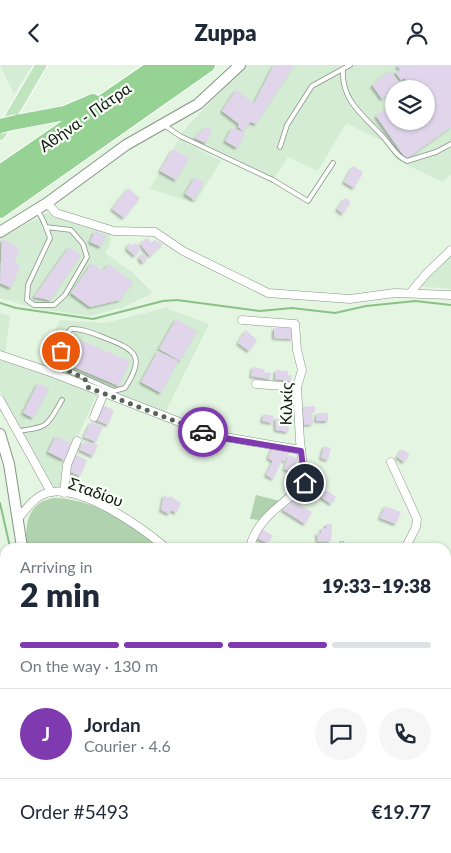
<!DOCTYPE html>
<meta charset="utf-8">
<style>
body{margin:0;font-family:Lato,sans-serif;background:#f6f6f7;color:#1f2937;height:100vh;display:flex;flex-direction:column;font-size:19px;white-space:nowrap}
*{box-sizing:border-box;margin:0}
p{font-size:16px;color:#747a83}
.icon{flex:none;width:28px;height:28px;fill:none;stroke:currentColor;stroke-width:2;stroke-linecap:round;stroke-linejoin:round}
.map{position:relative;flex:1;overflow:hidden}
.details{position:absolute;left:0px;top:478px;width:451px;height:311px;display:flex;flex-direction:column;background:#fff;border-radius:15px 15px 0 0;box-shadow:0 1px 4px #0004}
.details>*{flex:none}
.controls{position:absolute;left:385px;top:15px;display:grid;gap:10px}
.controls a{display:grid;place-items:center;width:50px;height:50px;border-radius:50%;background:#fff;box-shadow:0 1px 4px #0004;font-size:25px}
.pin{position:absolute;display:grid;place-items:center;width:42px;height:42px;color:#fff;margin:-21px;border:2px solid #fff;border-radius:50%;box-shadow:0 1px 5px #0007}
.courier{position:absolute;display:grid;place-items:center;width:50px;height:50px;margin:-25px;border:4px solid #7e3aae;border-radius:50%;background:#fff;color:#222;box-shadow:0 1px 6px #0007}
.head em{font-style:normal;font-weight:800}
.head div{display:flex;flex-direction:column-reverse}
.head{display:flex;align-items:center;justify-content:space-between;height:85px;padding:0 20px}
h1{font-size:32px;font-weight:800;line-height:38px}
.bar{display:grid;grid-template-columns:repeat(4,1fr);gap:8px 5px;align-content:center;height:60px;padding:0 20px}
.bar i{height:6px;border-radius:4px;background:#e0e1e3}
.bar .current{background:#7e3aae}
.bar p{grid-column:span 4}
.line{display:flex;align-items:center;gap:12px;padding:0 20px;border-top:1px solid #e0e1e3}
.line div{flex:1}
.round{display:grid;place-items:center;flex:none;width:52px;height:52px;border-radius:26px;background:#f6f6f7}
header{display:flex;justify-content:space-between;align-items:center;height:65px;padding:0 20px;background:#fff;font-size:22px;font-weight:800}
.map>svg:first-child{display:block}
</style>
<header><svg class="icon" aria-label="back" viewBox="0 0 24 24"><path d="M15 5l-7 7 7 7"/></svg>Zuppa<svg class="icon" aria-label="person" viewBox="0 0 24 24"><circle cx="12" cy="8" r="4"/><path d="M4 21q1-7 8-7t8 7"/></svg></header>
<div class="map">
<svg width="451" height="788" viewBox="0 0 451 788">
<defs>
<filter id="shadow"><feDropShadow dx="-2" dy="2" stdDeviation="1" flood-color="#0004"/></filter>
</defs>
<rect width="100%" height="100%" fill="#e4f5e2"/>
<!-- built -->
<g fill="#d5ecd4" fill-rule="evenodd">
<path d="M0,0h33l-19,29z"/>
<path d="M246,0h205v109l-9,8 -45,-22 -15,-19 -36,-18 -28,48 -30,-14 -14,21 -93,-45zM394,24h32v32h-32z"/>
<path d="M179,74l42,22 -26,42 -45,-14z"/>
<path d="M47,148l64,21 -1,11 -5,8 28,20 20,20 -29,14 -34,9 -56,-8 -34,-10v-60z"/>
<path d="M451,189v35l-33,-3z"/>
<path d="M169,242l-1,2 41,15 -44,89 -126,-47 21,-46 45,3z"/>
<path d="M0,248l10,3 -5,38 -5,-2z"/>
<path d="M0,293l98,34 -34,75 -2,21 -8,-1 -54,-95z"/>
</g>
<!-- green -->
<g fill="#b0d2ae">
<path d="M256,430l24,6 -20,19 -10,-1z"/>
<path d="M55,433c39,1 75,25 104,49h-132c-3,-22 1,-46 28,-49z"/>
</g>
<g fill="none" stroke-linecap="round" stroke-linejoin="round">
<!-- stream -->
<g stroke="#89c186" stroke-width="2">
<path d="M0,238l16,5 77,11 70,-18 14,-1 83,11 32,-3 43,5 31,-7 49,-5 36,4"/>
<path d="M0,438l10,44"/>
<path d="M53,784l1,4"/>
</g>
</g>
<!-- building -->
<g fill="#e0d5ea" filter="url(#shadow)">
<path d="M274,0h20l-38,59 -6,-2 -6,10 -6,-5 1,-3 -17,-13 14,-21 18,13z"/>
<path d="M397,0h54v62l-45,32 -30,-43 18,-12v17h32v-32h-20l-2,-3 4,-3 -3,-5 -4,2 -6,-8 5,-2z"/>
<path d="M390,6l11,14 -19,14 -10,-14z"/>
<path d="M208,61l4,4 -6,13 -12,-5z"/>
<path d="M232,63l12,4 -2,1 3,2 -8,13 -12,-7z"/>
<path d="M173,84l16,9 -13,22 -16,-9z"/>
<path d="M353,101l10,6 -9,16 -10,-6z"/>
<path d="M195,112l9,5 -10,18 -9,-6z"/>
<path d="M128,123l12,10 -16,20 -12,-9z"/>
<path d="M345,133l6,4 -8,12 -6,-5z"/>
<path d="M95,166l11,5 -5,11 -11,-5z"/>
<path d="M147,173l5,5 3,-3 8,4 -13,12 -10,-12z"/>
<path d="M2,174l18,9 -6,14 6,3 -9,23 -11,-5z"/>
<path d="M129,178l4,3 2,-3 6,5 -6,8 -8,-7z"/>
<path d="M69,182l12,8 -31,45 -16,-3z"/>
<path d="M143,188l5,5 -5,5 -4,-5z"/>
<path d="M92,198l11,8 5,-7 25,18 -13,18 -30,7 -19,-14z"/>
<path d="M176,254l21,12 -17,30 -21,-12z"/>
<path d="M274,263h18v11l-18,-1z"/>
<path d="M246,265l11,10 -8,11 -11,-8z"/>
<path d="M77,274l53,22 -11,25 -52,-22 2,-7 -4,-2 5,-12 4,2z"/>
<path d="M158,286l20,10 -17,32 -20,-11z"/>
<path d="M253,302l11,2v3l7,1 -1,6 -19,-3z"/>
<path d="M276,305l12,1v4h4l-1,6 -16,-2z"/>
<path d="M38,318l11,6 -16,29 -10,-5z"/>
<path d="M102,340l12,5 -6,15 -12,-5z"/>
<path d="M315,341v5h-3l1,13 -9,1 -1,-18z"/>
<path d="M317,348h11v8h-12z"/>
<path d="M264,349l10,2 -2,7 -10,-2z"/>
<path d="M275,353l15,4 -2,10 -12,-2z"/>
<path d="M91,357l12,5 -7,15 -12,-5z"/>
<path d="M56,371l16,8 -8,16 -16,-8z"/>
<path d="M84,377l14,3 -5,11 -13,-6z"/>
<path d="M273,381l16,7 -4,8 -3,-1 -9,19 -7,-4 7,-14 -5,-3z"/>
<path d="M324,381l7,2 -3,12 -7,-2z"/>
<path d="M402,384l8,5 -6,8 -7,-5z"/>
<path d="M76,390l11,5 -7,16 -11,-5 3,-6 -3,-1z"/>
<path d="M289,390l9,3 -5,14 -9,-3z"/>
<path d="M326,425l10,7 -5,7 -10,-7z"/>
<path d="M164,430l5,3 1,-2 11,7 -5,10 -5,-3 -2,4 -8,-4z"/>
<path d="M290,434l22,13 -7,12 -22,-14z"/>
<path d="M385,441l16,6 -5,12 -16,-6z"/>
<path d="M326,459h6l-1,17 -13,1 -1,-9h4l1,-5h4z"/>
<path d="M261,463l12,8 -6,7 -12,-6z"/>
</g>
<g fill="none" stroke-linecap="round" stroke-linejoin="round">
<defs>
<g id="lane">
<path d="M343,5c-2,32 23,47 42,69 7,8 11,17 22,22l29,-9 15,-8"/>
<path d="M164,60l16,11 93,44 35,21 25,-38"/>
<path d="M280,82l7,-22 25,-39 38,-21"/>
<path d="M37,145c7,9 9,18 13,28l-22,47 -1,15 7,5h20l11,-10 22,-38 -4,-13 -12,-14 -25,-3"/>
<path d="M71,264c11,-1 24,5 34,9 32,12 40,19 20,50l-11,3 -53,-24 -3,-4 6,-25z"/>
<path d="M18,366c31,-4 28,-4 44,-31"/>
<path d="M342,479l1,3"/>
<path d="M446,720l5,1"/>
</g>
<g id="street">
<path d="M47,138l9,10 58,18 41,1 28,19 85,42 82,6 44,-6 57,2"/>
<path d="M411,227l14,-17 26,-25"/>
<path d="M242,255l53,4 2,26 5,20 -5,17 3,54 5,42c-21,22 -47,33 -55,64"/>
<path d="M0,290l53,18 160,62 88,15"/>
<path d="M256,319l41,3"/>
<path d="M0,335l51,92"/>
<path d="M94,352l10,-24"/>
<path d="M391,397l26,57 -1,8 -10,20"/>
<path d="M64,428l3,-28 10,-24"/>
<path d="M18,454c8,-10 16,-22 29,-26 33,-10 94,34 118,54"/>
<path d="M446,510h5"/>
<path d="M446,750l5,-7"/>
</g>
<g id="secondary">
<path d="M0,167l47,-29 79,-58 72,-41 42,-39"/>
<path d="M0,369l9,30 13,83"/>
<path d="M0,582h5"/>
<path d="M163,784l3,4"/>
</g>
<path id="primary" d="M0,70l41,-70"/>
<g id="highway">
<path d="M17,57l48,-9 28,-12"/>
<path d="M0,107l156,-107"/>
<path d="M0,120l173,-120"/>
<path d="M0,132l190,-132"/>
<path d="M0,146l208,-146"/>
</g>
</defs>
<!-- lane casing -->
<use href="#lane" stroke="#869585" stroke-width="5.5"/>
<!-- street casing -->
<use href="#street" stroke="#869585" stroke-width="9"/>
<!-- secondary casing -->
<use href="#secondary" stroke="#869585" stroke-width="12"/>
<!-- primary casing -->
<use href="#primary" stroke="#fff" stroke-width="13"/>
<!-- highway casing -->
<use href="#highway" stroke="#fff" stroke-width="16"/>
<!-- lane -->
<use href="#lane" stroke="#fff" stroke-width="4"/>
<!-- street -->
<use href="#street" stroke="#fff" stroke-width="8"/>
<!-- secondary -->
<use href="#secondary" stroke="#fff" stroke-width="10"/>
<!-- primary -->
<use href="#primary" stroke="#bfe4be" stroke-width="11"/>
<!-- highway -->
<use href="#highway" stroke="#95d293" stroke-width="14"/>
<defs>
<path id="highway-bridge" d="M0,61l17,-4"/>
</defs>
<!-- highway-bridge casing -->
<use href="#highway-bridge" stroke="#fff" stroke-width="16" stroke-linecap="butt"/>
<!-- highway-bridge -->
<use href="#highway-bridge" stroke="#95d293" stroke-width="14"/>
</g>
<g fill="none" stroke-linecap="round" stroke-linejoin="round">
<!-- done -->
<path stroke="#596358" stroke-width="5" stroke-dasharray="0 9" d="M61,286l-3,12 3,4 24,12 2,8 116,45"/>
<!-- route -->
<path stroke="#7e3aae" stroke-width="6" d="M203,367l15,5 83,14 4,32"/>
</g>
<g text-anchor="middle" stroke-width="4.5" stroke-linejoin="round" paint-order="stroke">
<!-- street labels -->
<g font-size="16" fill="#0e140e" stroke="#f8fff7">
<text transform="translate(85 52) rotate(-35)" y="6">Αθήνα - Πάτρα</text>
<text transform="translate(286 339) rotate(-89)" y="6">Κιλκίς</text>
<text transform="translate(96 427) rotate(20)" y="6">Σταδίου</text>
</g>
</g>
</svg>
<div class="controls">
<a><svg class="icon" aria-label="layers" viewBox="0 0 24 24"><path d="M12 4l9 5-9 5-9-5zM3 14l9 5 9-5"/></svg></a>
</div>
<div class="pin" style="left:61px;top:286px;background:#ea580c"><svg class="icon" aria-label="bag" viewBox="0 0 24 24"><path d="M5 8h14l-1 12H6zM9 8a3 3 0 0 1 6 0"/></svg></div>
<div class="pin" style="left:305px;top:418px;background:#1f2937"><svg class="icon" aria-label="home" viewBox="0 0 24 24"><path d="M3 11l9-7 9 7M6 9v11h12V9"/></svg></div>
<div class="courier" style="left:203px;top:367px"><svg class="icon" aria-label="car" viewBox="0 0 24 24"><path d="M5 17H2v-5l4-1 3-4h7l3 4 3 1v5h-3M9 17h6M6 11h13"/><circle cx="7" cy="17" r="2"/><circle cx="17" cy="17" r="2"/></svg></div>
<section class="details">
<div class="head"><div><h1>2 min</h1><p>Arriving in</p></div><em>19:33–19:38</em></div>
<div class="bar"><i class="current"></i><i class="current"></i><i class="current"></i><i></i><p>On the way · 130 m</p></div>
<div class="line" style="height:90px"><b class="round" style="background:#7e3aae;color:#fff">J</b><div><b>Jordan</b><p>Courier · 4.6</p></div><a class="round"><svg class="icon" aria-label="chat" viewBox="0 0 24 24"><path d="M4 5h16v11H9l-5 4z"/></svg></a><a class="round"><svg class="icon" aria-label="phone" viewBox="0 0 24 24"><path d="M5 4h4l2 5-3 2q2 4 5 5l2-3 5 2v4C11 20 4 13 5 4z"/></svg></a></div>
<div class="line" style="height:65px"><div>Order #5493</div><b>€19.77</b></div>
</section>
</div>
